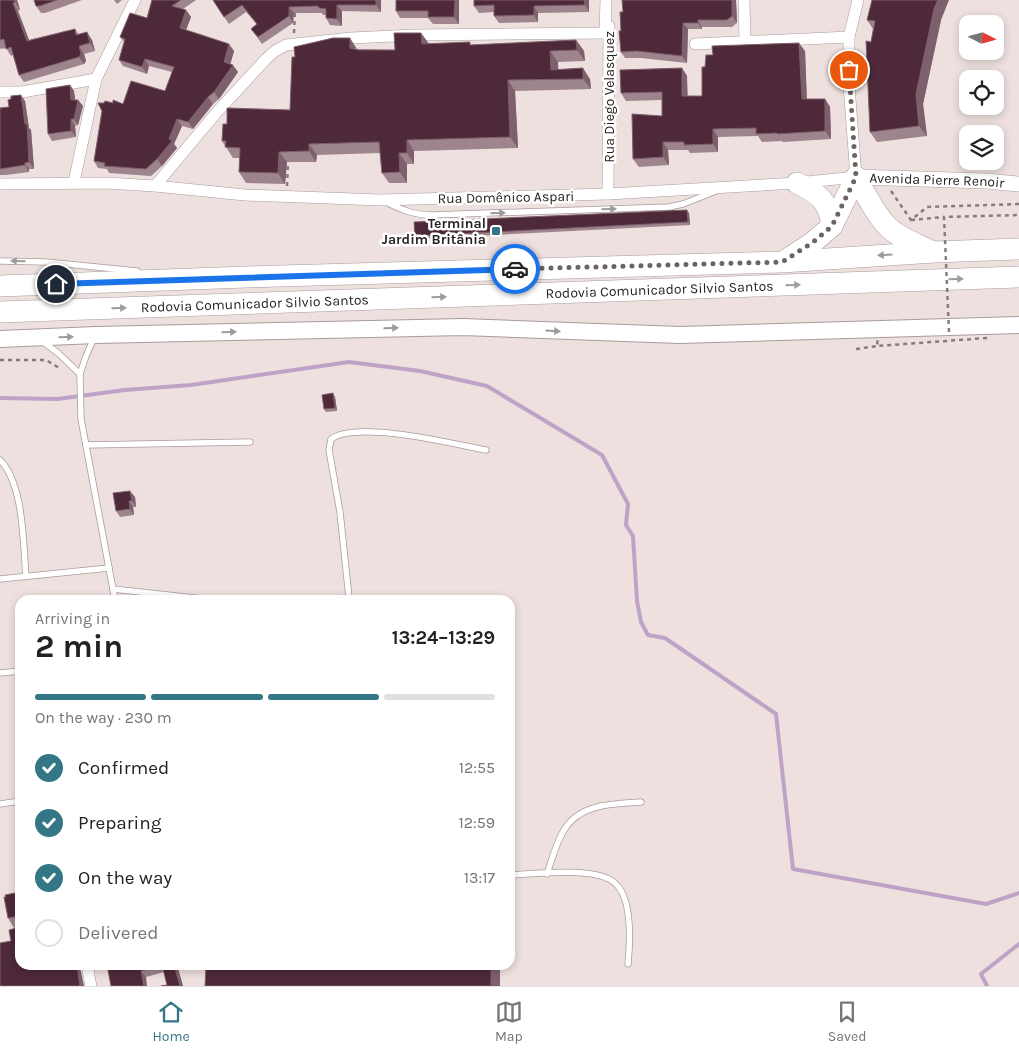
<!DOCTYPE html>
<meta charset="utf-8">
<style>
body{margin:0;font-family:Karla,sans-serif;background:#f2f2f2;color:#222;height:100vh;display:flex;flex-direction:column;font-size:19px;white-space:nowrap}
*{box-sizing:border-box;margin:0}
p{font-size:16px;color:#767676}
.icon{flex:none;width:28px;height:28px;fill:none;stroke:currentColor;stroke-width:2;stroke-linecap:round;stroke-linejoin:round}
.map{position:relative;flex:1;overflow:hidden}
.sheet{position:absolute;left:15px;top:595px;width:500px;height:375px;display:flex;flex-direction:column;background:#fff;border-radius:15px;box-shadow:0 2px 8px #0003}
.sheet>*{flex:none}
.needle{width:32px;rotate:96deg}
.tools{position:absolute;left:959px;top:15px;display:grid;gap:10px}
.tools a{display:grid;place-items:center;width:45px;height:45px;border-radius:10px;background:#fff;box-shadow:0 2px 8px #0003;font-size:25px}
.pin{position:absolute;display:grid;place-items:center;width:42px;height:42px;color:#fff;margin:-21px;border:2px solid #fff;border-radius:50%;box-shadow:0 1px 5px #0007}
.courier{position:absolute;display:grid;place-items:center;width:50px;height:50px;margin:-25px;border:4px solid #1a73e8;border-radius:50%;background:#fff;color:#222;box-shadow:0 1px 6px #0007}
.overview em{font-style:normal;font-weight:700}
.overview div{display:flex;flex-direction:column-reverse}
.overview{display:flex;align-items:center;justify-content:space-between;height:85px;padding:0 20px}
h1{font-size:32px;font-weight:700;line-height:38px}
.bar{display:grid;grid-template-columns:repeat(4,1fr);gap:8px 5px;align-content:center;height:60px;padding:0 20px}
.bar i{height:6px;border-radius:4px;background:#e0e0e0}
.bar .active{background:#337686}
.bar p{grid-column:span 4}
ol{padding:0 20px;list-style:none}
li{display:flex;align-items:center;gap:15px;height:55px}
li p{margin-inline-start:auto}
li .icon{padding:5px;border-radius:50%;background:#337686;color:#fff;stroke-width:4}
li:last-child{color:#767676}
li i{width:28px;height:28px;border:2px solid #e0e0e0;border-radius:50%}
.tabs{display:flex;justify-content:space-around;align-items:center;height:70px;border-top:1px solid #e0e0e0;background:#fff;font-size:14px;color:#767676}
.tabs a{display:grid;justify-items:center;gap:2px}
.tabs .active{color:#337686}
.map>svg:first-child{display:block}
</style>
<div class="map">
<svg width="1019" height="986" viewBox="0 0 1019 986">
<rect width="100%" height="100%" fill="#ede0df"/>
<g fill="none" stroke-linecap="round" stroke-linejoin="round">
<!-- stream -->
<g stroke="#bea3c7" stroke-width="4">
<path d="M0,398l57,1 68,-9 66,-5 158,-23 71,9 67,15 115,69 26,49 -2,21 7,11 4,65 4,21 7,13 17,3 111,76 17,155 193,35 33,-11"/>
<path d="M987,986l-6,-12 38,-30"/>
</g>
<defs>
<g id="service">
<path d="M386,202c16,8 28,13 46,13l237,-8 14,-3 33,-13"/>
<path d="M0,261l46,1 91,9"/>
<path d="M94,338l-8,18 -6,18 1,45 34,181"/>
<path d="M42,341l16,12 22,21"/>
<path d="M86,445l164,-3"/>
<path d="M0,460c24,25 23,83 26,116"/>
<path d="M0,579l109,-11"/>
<path d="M113,589l91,10 67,1"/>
<path d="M312,600l37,-2 -9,-86 -11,-62 2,-11c27,-19 122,5 155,11"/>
<path d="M0,673l20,-2"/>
<path d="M0,804l20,-3"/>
<path d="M547,874c5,-15 9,-31 17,-44 16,-27 50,-26 77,-28"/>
<path d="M510,875c26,-1 86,-9 105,8 18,16 15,60 13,81"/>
</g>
<g id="minor">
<path d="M744,0l1,41"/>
<path d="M695,44l154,-7"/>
<path d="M0,92h22l74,-13"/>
<path d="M74,182l22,-103 39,-79"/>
<path d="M0,184l108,-1 47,3 90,9 135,5 228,-6 189,-11 59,-6 -7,-91v-49l9,-37"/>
<path d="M155,186l62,-74 49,-53 9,-8 11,-6 65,-7 64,-3 190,-2 1,-33"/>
<path d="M608,194l1,-168"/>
<path d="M90,965l-2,6 3,15"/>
</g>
<g id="tertiary">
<path id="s1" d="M856,177l130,4 33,3"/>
</g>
<path id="secondary" d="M0,339l96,-4 367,-8 217,8 339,-10"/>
<g id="motorway">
<path d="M856,177c9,16 18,35 31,49 12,12 30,18 44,25"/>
<path d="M797,183c22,11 32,18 35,43"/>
<path d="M786,260l26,-17 20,-17 24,-49"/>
<path d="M0,286l246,-9 536,-15 152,-10 85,-3"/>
<path id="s2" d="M0,312l1019,-35"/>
</g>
</defs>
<!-- service casing -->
<use href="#service" stroke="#a89c9b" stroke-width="7"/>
<!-- minor casing -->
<use href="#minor" stroke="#a89c9b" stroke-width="12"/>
<!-- tertiary casing -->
<use href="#tertiary" stroke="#a89c9b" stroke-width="16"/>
<!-- secondary casing -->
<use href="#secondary" stroke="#a89c9b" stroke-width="18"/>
<!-- motorway casing -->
<use href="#motorway" stroke="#a89c9b" stroke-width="22"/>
<!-- path -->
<g stroke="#857c7b" stroke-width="2.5" stroke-dasharray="4 4" stroke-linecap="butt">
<path d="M294,33l1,-22"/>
<path d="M287,186l1,-25"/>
<path d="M891,191l20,29 16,-13 92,-3"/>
<path d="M911,220l33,-3"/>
<path d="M987,330v8l-110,8 1,-11z"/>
<path d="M856,349l21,-3"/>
<path d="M0,360h46l15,9"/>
</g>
<!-- service -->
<use href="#service" stroke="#fff" stroke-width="5.5"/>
<!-- minor -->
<use href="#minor" stroke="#fff" stroke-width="11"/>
<!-- tertiary -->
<use href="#tertiary" stroke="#fff" stroke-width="15"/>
<!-- secondary -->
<use href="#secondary" stroke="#fff" stroke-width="16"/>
<!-- motorway -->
<use href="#motorway" stroke="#fff" stroke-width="21"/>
<!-- path-bridge -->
<path stroke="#857c7b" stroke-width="2.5" stroke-dasharray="4 4" stroke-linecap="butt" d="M949,332l-5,-115 75,-2"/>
</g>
<!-- wall -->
<g fill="#9e848c">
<path d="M0,0h17l3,10 -2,1 11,29 46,-11 4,6 13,5 3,11 -11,3 2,7 -2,3 -60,18 -5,-7 -6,-20 -2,1 -5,-8 -5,1 -1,-1z"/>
<path d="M34,0h48l-37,13h-4l-5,-7z"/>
<path d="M114,0h8l-5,4z"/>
<path d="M152,0h44l-13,9 3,1 5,7 -5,13 48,21 -4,13 8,8 -19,27 -6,5 -20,25 -11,-3 -8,18 3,4 -15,18 -11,10 -42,-3 -2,-4 -9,-1 -4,-7 10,-58h9l10,1 42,-13 7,-19 -23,-6 -2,8 -24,-8 -4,-6 5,-18 -4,-5 27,-19z"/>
<path d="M213,0h168v12l-39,-1v15l-12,-1 -4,-7v-3h-3l-1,-2h-28l-1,10 -31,21 -11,-15 6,-5 -11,-12 -17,12z"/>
<path d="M396,0h63v24h-26l-5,-6h-28l-4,-7z"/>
<path d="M589,0v12l-51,1v9l-39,1 -5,-7v-4l-15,1 -5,-7z"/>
<path d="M736,0l1,23 -5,4h-30v2h-14l-1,34 -46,-5h-16l-4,-6 -2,-21z"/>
<path d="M867,20h74l-18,84 4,32 -50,6 -7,-10 1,-90 2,-13z"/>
<path d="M421,33l8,11 43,1 104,-5 8,11 1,10 -27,1v7l32,10 1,10 -76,2 3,57 -104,3v13h-7v19h-18l-7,-10 -2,-20 -63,2 -1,7h-29l-2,22 -39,-1 -7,-11 1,-14h-7l-11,-17 5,-17 63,-14 5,-53 62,-8 38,1z"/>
<path d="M805,51l2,48h18l5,8 1,32 -48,3 -1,-1 -20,1 -4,-6 -40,1v15l-28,1 -2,-3h-20l1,15 -30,2 -6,-8 29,-43v-16l-36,1 -5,-8 61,-25 5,8v20h15l3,-29z"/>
<path d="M70,85l4,6 1,9h3l5,6 -5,19 -3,1 1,11 -24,4 -4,-7z"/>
<path d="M25,101l4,27 2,2 3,39h-5v3l-23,3h-6v-67l9,-1z"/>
<path d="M689,213l1,12 -273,14 -2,-3z"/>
<path d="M335,397l2,14 -11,1 -2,-3z"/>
<path d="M135,497l1,10h-3l1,8 -14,2 -4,-6z"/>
<path d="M20,892v34l-6,2 -6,-10z"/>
<path d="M107,965h70l6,21h-22l6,-1 -3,-13 -18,5z"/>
</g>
<!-- shaded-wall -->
<g fill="#7e606c">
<path d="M14,0h3l3,10 -5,-8z"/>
<path d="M376,0h5v12l-5,-7z"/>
<path d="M455,0h4v24l-5,-7z"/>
<path d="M584,0h5v12l-4,-7z"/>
<path d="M732,0h4l1,23 -5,-7z"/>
<path d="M938,0h11l-8,20 -18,84 4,32 -8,-10 -3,-32 18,-85z"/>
<path d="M13,3l5,8 14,37 -5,-7z"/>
<path d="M337,5l5,6v15l-5,-7z"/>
<path d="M534,6l4,7v9l-4,-7z"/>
<path d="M289,7l5,6 -1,10 -4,-7z"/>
<path d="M186,10l5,7 -7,18 -4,-7z"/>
<path d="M698,20l4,7v2l-4,-6z"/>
<path d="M683,23l5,6 -1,34 -5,-7z"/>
<path d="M87,32l5,8 3,11 -5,-8z"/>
<path d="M421,33l8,11h-7z"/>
<path d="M350,38l7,11 -7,-1z"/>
<path d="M576,40l8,11 1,10 -8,-11z"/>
<path d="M799,43l6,8 2,56 -5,-8z"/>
<path d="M229,44l5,7 -5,18 -5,-7z"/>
<path d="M79,46l5,8 2,7 -2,3 -5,-7z"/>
<path d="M550,51l8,11 1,17 -8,-9z"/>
<path d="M145,59l4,7 -2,8 -5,-7z"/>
<path d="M233,65l5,7 -19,27 -5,-7z"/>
<path d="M583,68l7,11 1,10 -8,-10z"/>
<path d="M682,68l5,8 1,28 -6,-8z"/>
<path d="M508,80l7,11 3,57 -8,-11z"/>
<path d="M70,85l4,6 2,16 -5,-7z"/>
<path d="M21,95l4,6 4,27 2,2 3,39 -5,-7z"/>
<path d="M208,97l5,7 -20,25 -5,-7z"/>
<path d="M825,99l5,8 1,32 -6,-8z"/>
<path d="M78,100l5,6 -5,19 -4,-6z"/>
<path d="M71,119l4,7 1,11 -5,-6z"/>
<path d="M177,119l5,7 -8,18 3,4 -15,18 -5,-7 12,-20z"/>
<path d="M713,129l5,8v15l-5,-8z"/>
<path d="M407,140l7,11v13l-7,-11z"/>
<path d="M663,142l5,8 1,15 -6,-8z"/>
<path d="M309,144l8,11 -1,7 -7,-11z"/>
<path d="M279,152l8,10 -2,22 -7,-11z"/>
<path d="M399,153l8,11v19l-7,-11z"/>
<path d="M25,163l4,6v3l-4,-7z"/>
<path d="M687,210l2,3 1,12 -2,-3z"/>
<path d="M333,393l2,4 2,14 -2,-3z"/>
<path d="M130,491l5,6 1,10 -4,-6z"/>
<path d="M129,501l4,6 1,8 -4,-6z"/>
<path d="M77,965h2l1,2 4,19h-4z"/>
<path d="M174,965h3l6,21h-3z"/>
<rect x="491" y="965" width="9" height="21"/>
<path d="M141,971l5,6 1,9h-3z"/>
</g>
<!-- building -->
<g fill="#4e293a" stroke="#7e606c">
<path d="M0,0h14l1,2 -2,1 14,38 48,-12 1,6 11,-3 3,11 -11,3 2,8 -2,3 -60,18 -8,-28 -5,2 -2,-10 -4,1z"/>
<path d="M34,0h23l-17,6h-4z"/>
<path d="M152,0h29l-9,6 14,4 -6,18 49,16 -5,18 9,3 -19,27 -6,5 -20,25 -11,-3 -8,20 3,2 -15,18 -11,10 -42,-3 1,-3 -11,-2 8,-50 -4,-8h6l1,-2 8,2v-3l10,4 8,-23 34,10 9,-24 -29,-8 -3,8 -23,-7 6,-21 -5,-2 10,-24 17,5z"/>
<path d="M213,0h163v5h-39v14l-11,-1v-9l-7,-1 -1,-2 -29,1v9l-31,21 -7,-8 6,-5 -15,-19 -18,12z"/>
<path d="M396,0h59l-1,17h-26v-6h-32z"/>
<path d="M474,0h110l1,5 -51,1v9l-40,1v-11l-20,1z"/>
<path d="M622,0h110v16l-5,4h-29v3h-15l-1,33 -46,-5 -15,1 -2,-21h2l-1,-19h3z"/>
<path d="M872,0h66l-4,9 -18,85 3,32 -49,6 -4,-91 5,1 4,-21 -8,-1z"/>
<path d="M394,33h27l1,11 48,-2v3l106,-5 1,10 -27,1 1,19 32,-2v11l-75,1 2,57 -103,3v13h-8l1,19 -18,1 -3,-31 -70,2v7l-30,1 -1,21 -39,-1 1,-24 -15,-1 1,-6h-4l1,-17h4v-16l63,2 2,-53h3l-1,-10 39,-9h17v10l9,2h36z"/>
<path d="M799,43l3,56h23v32l-48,3v-1l-21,1v-6l-43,1v15l-29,1v-3h-21v15l-30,2 -1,-45 30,2v-24l-41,1 -1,-23 62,-2v28h20v-29h3l1,-12h7l-1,-9z"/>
<path d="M70,85l1,15h7l-4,19h-3v12l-23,3 -2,-45z"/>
<path d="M21,95l4,29h2l2,38 -4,1v2l-25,4v-61l9,-1 -1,-7 3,-1v-3z"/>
<path d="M687,210l1,12 -273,14 -1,-14z"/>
<path d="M333,393l2,15 -11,1 -2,-14z"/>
<path d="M130,491l2,10h-3l1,8 -14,2 -3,-18z"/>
<path d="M20,892v24l-12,2 -4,-21h2l-1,-2z"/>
<path d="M20,927v38h57l3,21h-80v-43l11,-2 -2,-11z"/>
<path d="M107,965h53l-19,6 3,15h-33z"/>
<path d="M162,965h12l6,21h-19l6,-1z"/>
<path d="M206,965h285v21h-286z"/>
</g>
<!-- one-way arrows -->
<defs><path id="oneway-solid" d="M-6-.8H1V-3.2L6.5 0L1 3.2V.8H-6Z" transform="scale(1.25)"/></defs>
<g fill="#9d9c9b">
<use href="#oneway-solid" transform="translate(609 209) rotate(-2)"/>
<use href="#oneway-solid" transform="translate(498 213) rotate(-2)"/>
<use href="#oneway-solid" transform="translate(885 255) rotate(176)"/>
<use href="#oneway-solid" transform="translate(18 261) rotate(-178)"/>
<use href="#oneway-solid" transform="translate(956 279) rotate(-2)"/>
<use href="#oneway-solid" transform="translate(793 285) rotate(-2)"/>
<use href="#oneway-solid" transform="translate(439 297) rotate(-2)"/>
<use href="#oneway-solid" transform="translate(119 308) rotate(-2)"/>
<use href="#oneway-solid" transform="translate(391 328) rotate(-1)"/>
<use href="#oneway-solid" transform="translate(553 331) rotate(3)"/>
<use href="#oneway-solid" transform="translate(229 332) rotate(-1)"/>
<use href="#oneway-solid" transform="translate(66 337) rotate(-2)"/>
</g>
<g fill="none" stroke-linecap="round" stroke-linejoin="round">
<!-- done -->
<path stroke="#6c6464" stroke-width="5" stroke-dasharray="0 9" d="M515,269l267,-7 30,-19 20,-17 24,-49 -7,-107"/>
<!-- route -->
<path stroke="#1a73e8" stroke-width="6" d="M56,284l459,-15"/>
</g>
<!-- markers -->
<rect fill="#337686" stroke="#fff" stroke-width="2" x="491" y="226" width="10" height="10" rx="2.5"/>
<g text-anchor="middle" stroke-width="5" stroke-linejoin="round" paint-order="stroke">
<!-- street labels -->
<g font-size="14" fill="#262221" stroke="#fff">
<text transform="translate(609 97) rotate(-90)" y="5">Rua Diego Velasquez</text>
<text dy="5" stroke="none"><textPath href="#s1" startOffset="81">Avenida Pierre Renoir</textPath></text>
<text transform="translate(506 197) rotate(-1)" y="5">Rua Domênico Aspari</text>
<text dy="5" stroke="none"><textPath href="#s2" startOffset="660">Rodovia Comunicador Silvio Santos</textPath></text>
<text dy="5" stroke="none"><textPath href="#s2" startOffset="255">Rodovia Comunicador Silvio Santos</textPath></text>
</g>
<!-- poi labels -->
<g font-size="14" font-weight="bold" fill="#262221" stroke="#fff" text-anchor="end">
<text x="486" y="228">Terminal<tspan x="486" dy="16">Jardim Britânia</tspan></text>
</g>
</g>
</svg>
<div class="tools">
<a><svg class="needle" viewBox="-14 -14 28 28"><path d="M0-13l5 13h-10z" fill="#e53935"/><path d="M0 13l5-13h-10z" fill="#767676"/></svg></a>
<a><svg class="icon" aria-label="locate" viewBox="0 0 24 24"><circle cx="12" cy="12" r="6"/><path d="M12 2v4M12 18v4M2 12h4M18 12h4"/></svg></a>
<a><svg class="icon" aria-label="layers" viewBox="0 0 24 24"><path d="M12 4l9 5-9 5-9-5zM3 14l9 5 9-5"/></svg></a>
</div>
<div class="pin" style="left:849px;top:70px;background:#ea580c"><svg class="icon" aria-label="bag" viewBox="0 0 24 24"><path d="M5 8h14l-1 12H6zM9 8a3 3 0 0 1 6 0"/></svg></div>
<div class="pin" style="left:56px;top:284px;background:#1f2937"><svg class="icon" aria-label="home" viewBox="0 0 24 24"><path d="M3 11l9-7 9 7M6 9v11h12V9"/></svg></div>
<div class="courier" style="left:515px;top:269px"><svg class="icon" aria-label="car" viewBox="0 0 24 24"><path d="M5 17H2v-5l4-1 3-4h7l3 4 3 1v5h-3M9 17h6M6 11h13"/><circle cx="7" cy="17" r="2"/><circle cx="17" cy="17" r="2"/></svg></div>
<section class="sheet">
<div class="overview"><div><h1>2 min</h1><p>Arriving in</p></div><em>13:24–13:29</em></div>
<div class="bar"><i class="active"></i><i class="active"></i><i class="active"></i><i></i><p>On the way · 230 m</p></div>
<ol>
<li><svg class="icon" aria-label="check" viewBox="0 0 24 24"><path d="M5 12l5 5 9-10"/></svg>Confirmed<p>12:55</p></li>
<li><svg class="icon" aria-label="check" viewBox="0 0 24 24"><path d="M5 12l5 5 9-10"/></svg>Preparing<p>12:59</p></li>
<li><svg class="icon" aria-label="check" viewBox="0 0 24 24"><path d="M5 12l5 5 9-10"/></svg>On the way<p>13:17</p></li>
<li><i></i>Delivered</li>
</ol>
</section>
</div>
<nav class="tabs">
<a class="active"><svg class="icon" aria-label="home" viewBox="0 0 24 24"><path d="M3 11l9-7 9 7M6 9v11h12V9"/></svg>Home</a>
<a><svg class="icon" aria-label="map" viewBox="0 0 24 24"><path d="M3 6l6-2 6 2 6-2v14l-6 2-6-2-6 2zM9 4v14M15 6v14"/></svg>Map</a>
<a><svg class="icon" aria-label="saved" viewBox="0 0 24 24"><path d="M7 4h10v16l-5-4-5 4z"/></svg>Saved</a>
</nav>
